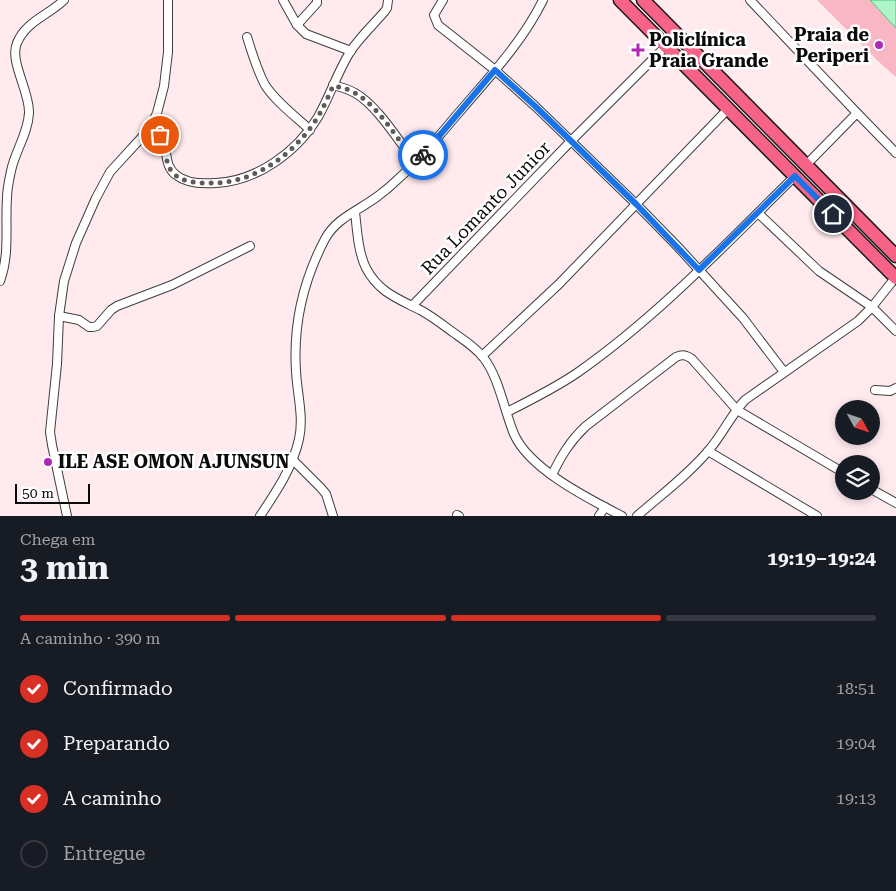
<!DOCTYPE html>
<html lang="pt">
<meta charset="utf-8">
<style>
body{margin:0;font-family:"Roboto Serif",serif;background:#242831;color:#f1f3f6;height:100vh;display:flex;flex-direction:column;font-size:19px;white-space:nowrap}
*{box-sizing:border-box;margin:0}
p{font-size:16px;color:#9ea1a6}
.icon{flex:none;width:28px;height:28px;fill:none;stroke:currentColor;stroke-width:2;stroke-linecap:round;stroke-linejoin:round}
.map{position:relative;height:516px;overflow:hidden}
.side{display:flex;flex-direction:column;background:#171b24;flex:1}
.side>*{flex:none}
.needle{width:32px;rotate:130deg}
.fabs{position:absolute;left:835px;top:400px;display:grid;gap:10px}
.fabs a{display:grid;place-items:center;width:45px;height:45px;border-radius:50%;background:#171b24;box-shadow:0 2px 8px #0003;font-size:25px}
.scale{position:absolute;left:15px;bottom:12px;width:75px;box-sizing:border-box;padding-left:5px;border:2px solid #0b0b0b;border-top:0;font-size:14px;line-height:18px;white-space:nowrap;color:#0b0b0b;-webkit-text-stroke:4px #fff;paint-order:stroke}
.pin{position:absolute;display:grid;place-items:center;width:42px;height:42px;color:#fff;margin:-21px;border:2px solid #fff;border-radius:50%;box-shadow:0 1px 5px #0007}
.courier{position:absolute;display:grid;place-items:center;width:50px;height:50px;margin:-25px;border:4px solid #1a73e8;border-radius:50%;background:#fff;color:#222;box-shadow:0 1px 6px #0007}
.summary em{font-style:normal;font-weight:700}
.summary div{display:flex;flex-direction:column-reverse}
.summary{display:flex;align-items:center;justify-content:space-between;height:85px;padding:0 20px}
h1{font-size:32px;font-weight:700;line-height:38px}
.bar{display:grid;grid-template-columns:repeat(4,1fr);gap:8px 5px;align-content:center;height:60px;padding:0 20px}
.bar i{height:6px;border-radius:4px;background:#363941}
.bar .current{background:#d93025}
.bar p{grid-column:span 4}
ol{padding:0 20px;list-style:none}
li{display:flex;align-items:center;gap:15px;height:55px}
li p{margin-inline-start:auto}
li .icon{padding:5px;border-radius:50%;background:#d93025;color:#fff;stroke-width:4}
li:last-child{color:#9ea1a6}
li i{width:28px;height:28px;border:2px solid #363941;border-radius:50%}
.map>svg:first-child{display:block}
</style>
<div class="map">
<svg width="896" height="516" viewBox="0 0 896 516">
<rect width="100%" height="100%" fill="#ffeaee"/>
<!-- sand -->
<path fill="#f9b7c6" d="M817,0h53l26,28v49l-17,-15z"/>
<!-- water -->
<path fill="#b0f4c9" stroke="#38ca72" d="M870,0h26v28z"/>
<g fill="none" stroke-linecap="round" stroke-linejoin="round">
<defs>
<g id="street">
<path d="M283,0l14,25 9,9 45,17"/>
<path d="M443,0l-9,15 4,10 57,45 40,36 101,98 42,43 65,71 41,54"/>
<path d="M750,0l107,113 39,40"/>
<path d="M297,25l20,-22v-3"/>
<path d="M247,37c5,16 10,33 18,48 11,17 30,31 45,45"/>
<path d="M333,85c8,2 15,4 22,8 23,13 44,49 61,70"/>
<path d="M151,126c5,4 9,8 12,14 5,12 1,26 13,35 11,9 27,9 40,8 41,-2 81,-31 102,-66 12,-21 19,-44 32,-65 9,-14 24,-28 35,-41l2,-3 1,-8"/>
<path d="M807,164l50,-51"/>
<path d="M355,212c2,17 3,40 11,56 13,25 33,31 56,43 11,6 21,14 32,22 10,7 21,14 29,24 16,20 21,53 31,77 15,35 75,65 108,82"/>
<path d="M758,213l61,58 53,36 24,24"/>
<path d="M0,281c10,-27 5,-55 7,-83 0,-9 2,-18 4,-27 4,-20 17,-37 18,-58 1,-21 -20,-52 -12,-70 9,-22 32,-28 47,-43"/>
<path d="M412,306l159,-165 95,-95"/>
<path d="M59,316l20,4 10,7h4l4,-1 14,-16 6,-4 55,-21 78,-39"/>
<path d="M482,356l77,-72 169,-175"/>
<path d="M875,390l15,1 6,-3"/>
<path d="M507,412c24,-12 48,-24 70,-39 80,-56 149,-129 218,-197"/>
<path d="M708,451l109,65"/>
<path d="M292,459l29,29 5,6 7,22"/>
<path d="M552,475c9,-19 18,-34 34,-49l90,-69c7,-3 10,-2 16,2l45,51 107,63"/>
<path d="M871,489l25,14"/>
<path d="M457,515l2,1"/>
<path d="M67,516l-15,-71 -2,-13 7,-68 2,-48 5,-35 12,-38 20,-45 14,-26 10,-11 23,-25 8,-10 6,-13 7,-27 4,-34v-52"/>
<path d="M260,516c16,-24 33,-49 39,-77 5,-22 -2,-46 -3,-68 -3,-46 8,-92 29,-132 11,-21 35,-29 53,-43 7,-5 14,-11 20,-17 24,-21 43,-46 64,-70 29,-34 61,-68 81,-109"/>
<path d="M599,516l6,-9"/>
<path d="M637,516c24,-21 51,-41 72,-66 13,-15 22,-35 36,-50l113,-79 14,-14 23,-29"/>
</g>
<g id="primary">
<path d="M620,0l276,278"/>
<path d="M643,0l253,256"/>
</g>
</defs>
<!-- street casing -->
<use href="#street" stroke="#3e3e3e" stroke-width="10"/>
<!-- primary casing -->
<use href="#primary" stroke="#1c1c1c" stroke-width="15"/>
<!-- street -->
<use href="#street" stroke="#fff" stroke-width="8"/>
<!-- primary -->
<use href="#primary" stroke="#f66387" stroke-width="12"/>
</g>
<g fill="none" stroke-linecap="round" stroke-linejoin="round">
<!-- done -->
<path stroke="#60595a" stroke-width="5" stroke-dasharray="0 9" d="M160,135c7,13 4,30 14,39 9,8 22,9 33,9 45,2 85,-27 109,-63 7,-11 12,-23 17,-34 8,1 15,3 22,7 24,13 44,49 61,70l7,-8"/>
<!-- route -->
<path stroke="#1a73e8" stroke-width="6" d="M423,155l72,-85 40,36 101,98 63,66 96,-94 38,38"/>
</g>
<!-- markers -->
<g fill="#b027b7" stroke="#fff" stroke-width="2">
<circle cx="879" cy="45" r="5"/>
<path d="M635.5 42.5h5v5h5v5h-5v5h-5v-5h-5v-5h5z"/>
<circle cx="48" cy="462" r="5"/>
</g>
<g text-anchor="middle" stroke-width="5" stroke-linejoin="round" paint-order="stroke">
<!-- poi labels -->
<g font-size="18" font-weight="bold" fill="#0b0b0b" stroke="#fff" text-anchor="start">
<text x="869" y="41" text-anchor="end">Praia de<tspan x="869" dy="21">Periperi</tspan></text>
<text x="649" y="46">Policlínica<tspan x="649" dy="21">Praia Grande</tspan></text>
<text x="58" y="468">ILE ASE OMON AJUNSUN</text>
</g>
<!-- street labels -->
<g font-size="18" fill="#0b0b0b" stroke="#fff">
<text transform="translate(486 208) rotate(-46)" y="6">Rua Lomanto Junior</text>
</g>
</g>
</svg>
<div class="fabs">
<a><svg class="needle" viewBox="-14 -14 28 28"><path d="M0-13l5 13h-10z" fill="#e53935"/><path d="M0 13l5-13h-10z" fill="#9ea1a6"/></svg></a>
<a><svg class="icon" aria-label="layers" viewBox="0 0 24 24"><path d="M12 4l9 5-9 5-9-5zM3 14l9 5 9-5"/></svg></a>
</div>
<div class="scale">50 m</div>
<div class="pin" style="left:160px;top:135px;background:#ea580c"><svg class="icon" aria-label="bag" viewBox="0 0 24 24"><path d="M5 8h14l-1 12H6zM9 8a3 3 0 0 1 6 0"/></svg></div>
<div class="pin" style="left:833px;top:214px;background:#1f2937"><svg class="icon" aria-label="home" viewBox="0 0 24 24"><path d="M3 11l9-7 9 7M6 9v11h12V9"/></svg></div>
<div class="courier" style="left:423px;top:155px"><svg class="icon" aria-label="bike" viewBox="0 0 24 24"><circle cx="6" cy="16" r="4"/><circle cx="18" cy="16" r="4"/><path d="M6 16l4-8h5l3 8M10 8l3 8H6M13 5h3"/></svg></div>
</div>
<section class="side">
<div class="summary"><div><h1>3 min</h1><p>Chega em</p></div><em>19:19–19:24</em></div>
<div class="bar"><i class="current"></i><i class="current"></i><i class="current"></i><i></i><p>A caminho · 390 m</p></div>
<ol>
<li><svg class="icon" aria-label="check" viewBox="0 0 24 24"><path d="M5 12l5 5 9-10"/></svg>Confirmado<p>18:51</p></li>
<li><svg class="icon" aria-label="check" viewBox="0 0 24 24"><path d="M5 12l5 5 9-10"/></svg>Preparando<p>19:04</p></li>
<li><svg class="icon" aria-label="check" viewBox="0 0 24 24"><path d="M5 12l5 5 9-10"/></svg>A caminho<p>19:13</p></li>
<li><i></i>Entregue</li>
</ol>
</section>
